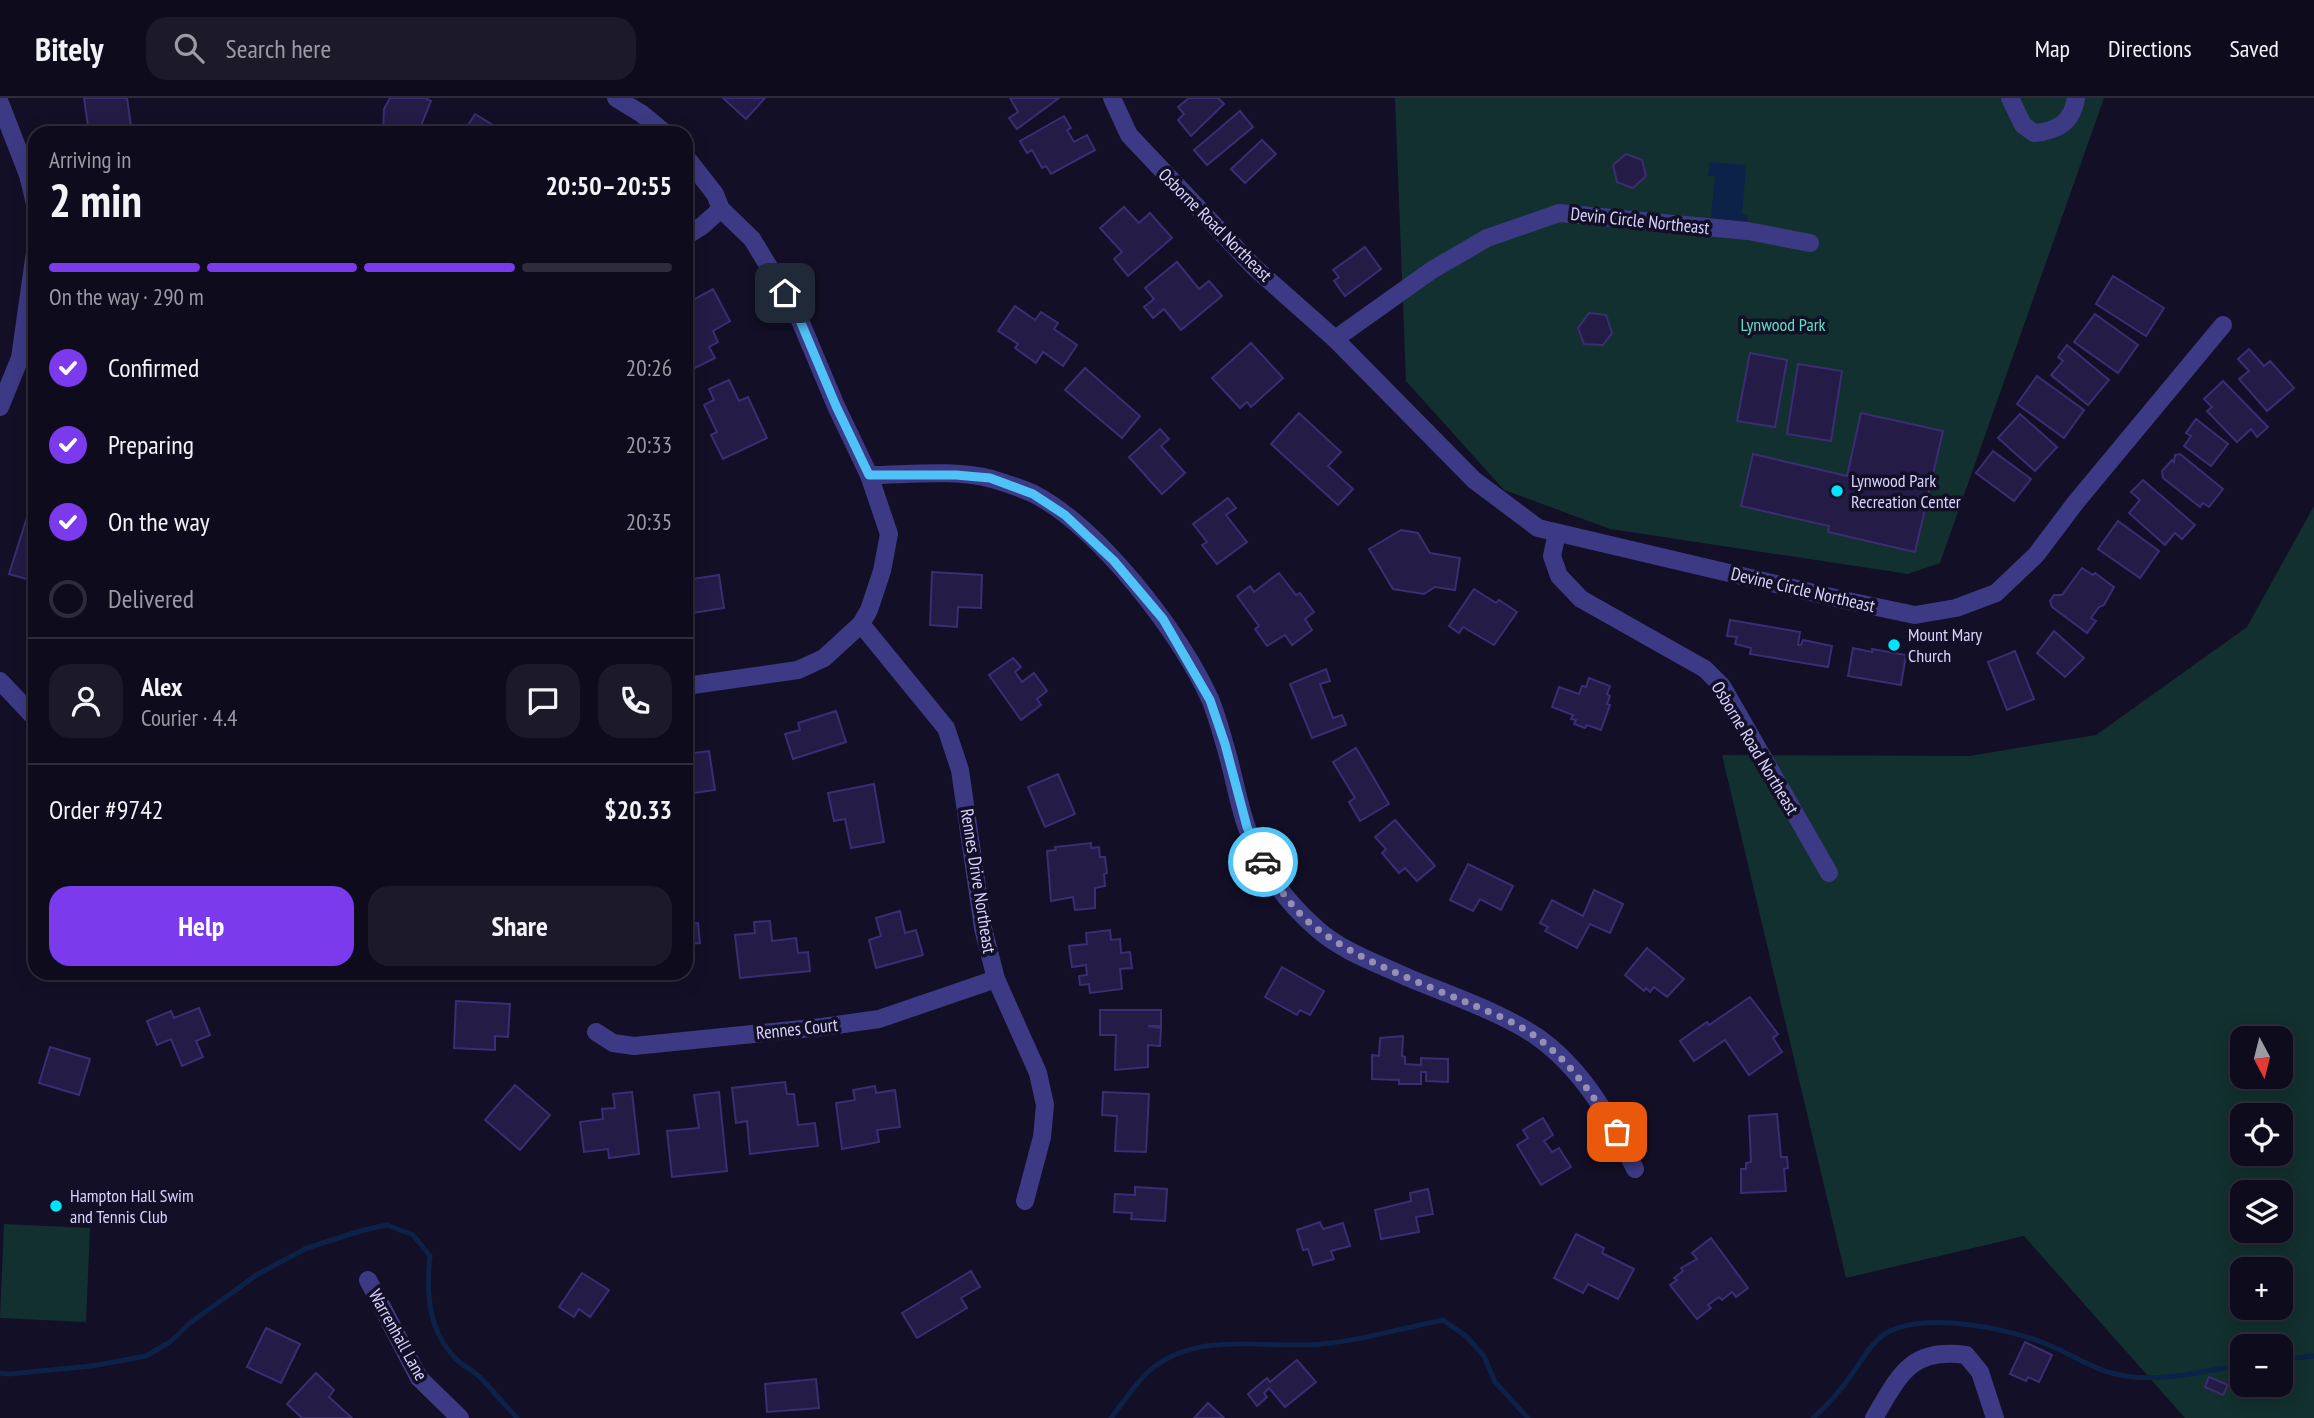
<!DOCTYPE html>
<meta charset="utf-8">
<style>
body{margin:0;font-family:"PT Sans Narrow",sans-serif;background:#1c1929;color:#f1f3f6;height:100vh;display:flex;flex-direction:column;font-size:26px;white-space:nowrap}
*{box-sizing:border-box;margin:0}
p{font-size:23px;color:#9b9ba3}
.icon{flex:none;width:38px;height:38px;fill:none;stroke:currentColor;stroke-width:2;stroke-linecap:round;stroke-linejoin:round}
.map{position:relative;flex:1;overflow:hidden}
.details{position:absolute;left:28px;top:28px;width:665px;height:854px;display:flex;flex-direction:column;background:#0e0b1c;border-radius:21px;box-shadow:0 4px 18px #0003,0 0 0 2px #2e2b3b}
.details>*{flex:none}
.needle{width:46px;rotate:173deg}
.tools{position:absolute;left:2230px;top:928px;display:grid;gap:14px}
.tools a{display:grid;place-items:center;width:63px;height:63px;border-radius:14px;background:#0e0b1c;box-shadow:0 4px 18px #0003,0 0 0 2px #2e2b3b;font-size:35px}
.pin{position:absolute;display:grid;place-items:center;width:60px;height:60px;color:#fff;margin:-30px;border-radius:14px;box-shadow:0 4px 10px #0006}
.courier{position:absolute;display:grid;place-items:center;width:70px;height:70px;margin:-35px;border:5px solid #4fc3f7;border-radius:50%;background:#fff;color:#222;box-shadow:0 2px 9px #0007}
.headline em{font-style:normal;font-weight:600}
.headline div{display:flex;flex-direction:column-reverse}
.headline{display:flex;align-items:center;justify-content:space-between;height:119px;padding:0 21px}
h1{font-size:46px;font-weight:600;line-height:52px}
.bar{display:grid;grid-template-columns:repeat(4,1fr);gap:10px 7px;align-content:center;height:84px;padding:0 21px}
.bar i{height:9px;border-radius:5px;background:#2e2b3b}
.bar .on{background:#7c3aed}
.bar p{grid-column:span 4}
.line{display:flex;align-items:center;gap:18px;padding:0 21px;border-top:2px solid #2e2b3b}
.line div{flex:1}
.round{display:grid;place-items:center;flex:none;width:74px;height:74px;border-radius:21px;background:#1c1929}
ol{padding:0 21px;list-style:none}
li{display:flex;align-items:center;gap:21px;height:77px}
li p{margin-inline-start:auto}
li .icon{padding:7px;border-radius:50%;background:#7c3aed;color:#fff;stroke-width:4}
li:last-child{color:#9b9ba3}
li i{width:38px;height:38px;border:4px solid #2e2b3b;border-radius:50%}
.primary-button{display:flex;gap:14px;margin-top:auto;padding:14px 21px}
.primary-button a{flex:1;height:80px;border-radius:21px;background:#7c3aed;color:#fff;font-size:28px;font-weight:600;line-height:80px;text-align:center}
.primary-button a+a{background:#1c1929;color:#f1f3f6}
header{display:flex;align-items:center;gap:42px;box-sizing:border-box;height:98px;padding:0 35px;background:#0e0b1c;border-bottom:2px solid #2e2b3b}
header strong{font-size:33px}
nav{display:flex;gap:38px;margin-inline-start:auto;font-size:24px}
.search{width:490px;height:63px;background:#1c1929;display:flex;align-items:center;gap:18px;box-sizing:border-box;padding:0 24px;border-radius:21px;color:#9b9ba3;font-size:26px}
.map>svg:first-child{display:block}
</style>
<header>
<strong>Bitely</strong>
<div class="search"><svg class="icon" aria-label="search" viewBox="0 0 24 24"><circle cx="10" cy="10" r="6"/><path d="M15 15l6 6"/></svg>Search here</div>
<nav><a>Map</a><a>Directions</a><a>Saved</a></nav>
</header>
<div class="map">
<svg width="2314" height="1320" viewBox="0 0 2314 1320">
<rect width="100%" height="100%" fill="#130f26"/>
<!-- green -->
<g fill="#12302f" fill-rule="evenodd">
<path d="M1395,0h709l-164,465 -32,11 -298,-45 -106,-39 -98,-109z"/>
<path d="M2314,408v912h-129l-161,-182 -178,42 -124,-523 247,1 127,-21 151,-108zM2242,940h38v38h-38zM2242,1017h38v38h-38zM2242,1094h38v38h-38zM2242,1171h38v38h-38zM2242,1248h38v38h-38z"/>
<path d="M4,1126l86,4 -4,94 -86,-4z"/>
</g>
<!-- water -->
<path fill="#0c2248" d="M1710,64l36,3 -4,49 6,1 -1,14 -37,-3 5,-50h-7z"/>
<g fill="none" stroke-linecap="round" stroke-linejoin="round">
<!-- stream -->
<g stroke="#0c2248" stroke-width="5">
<path d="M2280,1262l34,-4"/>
<path d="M0,1275l9,1 83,-8 54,-10 24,-14 20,-19 68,-49 49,-26 53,-17 27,-6 26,10 17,21c-4,38 -2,73 25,102 7,8 18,12 26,20 12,13 24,27 36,40"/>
<path d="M1111,1320c12,-15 23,-33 37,-46 44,-39 105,-26 159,-27 45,-2 92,-16 136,-25l23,16 18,20 11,26 33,36"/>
<path d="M1813,1320c15,-13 28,-28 39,-44 12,-16 19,-33 38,-43 40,-19 122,-2 161,15 26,11 46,26 74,30 38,6 79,-5 117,-11"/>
</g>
</g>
<!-- building -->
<g fill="#241b47" stroke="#3b2d73" stroke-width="2">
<path d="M84,0h43l5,35h-43z"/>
<path d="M390,0h35l6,3 -13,32h-35l1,-24z"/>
<path d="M723,0h42l-19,21z"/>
<path d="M1059,0l-42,31 -8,-11 9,-6 -8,-14z"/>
<path d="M1189,0h29l6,6 -33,32 -13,-16 6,-6 -6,-7z"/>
<path d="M1240,13l13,16 -46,38 -13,-15z"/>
<path d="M475,16l31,19h-43z"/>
<path d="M1064,18l7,12 -4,2 7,12 13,-7 8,15 -44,24 -5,-8 -4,2 -10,-18 -5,3 -7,-12z"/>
<path d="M1262,42l14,14 -31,29 -14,-14z"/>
<path d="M1626,56l16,6 4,16 -13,12 -16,-6 -4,-17z"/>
<path d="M1124,109l15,16 11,-10 22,25 -44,38 -14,-17 8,-7 -22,-24z"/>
<path d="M1365,149l16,22 -36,27 -11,-15 5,-4 -6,-7z"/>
<path d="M1177,164l22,27 10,-8 13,15 -41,34 -17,-21 -11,9 -9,-11 10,-8 -9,-11z"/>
<path d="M2113,178l51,32 -18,28 -50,-32z"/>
<path d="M713,191l17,32 -17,10 5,11 -9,5 6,11 -20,10 -9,-17v-55l3,-2 4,6z"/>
<path d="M1015,208l20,14 6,-8 17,11 -4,6 23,16 -14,21 -20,-14 -7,11 -21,-15 3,-4 -20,-13z"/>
<path d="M1589,215l17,2 6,18 -9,12 -19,-1 -6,-16z"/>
<path d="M2095,216l43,31 -20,28 -44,-31z"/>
<path d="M1251,245l32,35 -32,29 -4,-5 -7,6 -28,-30z"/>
<path d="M2067,247l42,35 -21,25 -37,-30 12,-14 -5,-4z"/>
<path d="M2249,251l15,17 6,-5 24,27 -27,23 -28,-32 10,-8 -11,-12z"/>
<path d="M1750,255l37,7 -12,67 -38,-6z"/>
<path d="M1798,266l44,7 -11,70 -44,-7z"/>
<path d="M1085,270l55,48 -18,22 -57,-48z"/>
<path d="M2037,278l47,34 -20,28 -47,-34z"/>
<path d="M729,282l10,21 9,-4 19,41 -44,21 -12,-24 6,-3 -13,-27 10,-5 -5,-11z"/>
<path d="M2223,283l45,46 -11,10 -6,-8 -14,13 -30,-31 5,-4 -8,-8z"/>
<path d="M1299,315l42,39 -13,14 25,23 -15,16 -67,-61z"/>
<path d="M1861,315l82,18 -28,121 -87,-20 1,-6 -88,-20 12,-52 94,22z"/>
<path d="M2020,316l37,33 -22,24 -37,-33z"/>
<path d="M2196,321l32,25 -17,22 -27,-20 7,-10 -5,-3z"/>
<path d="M1160,331l9,10 -8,7 24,27 -23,21 -33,-37z"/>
<path d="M1993,353l38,28 -17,22 -38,-28z"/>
<path d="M2180,356l43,35 -14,18 -6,-4 -3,4 -37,-29 -1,-7 10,-11 2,2 1,-7z"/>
<path d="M2143,382l52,45 -13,14 -7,-6 -10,12 -36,-32 11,-13 -9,-8z"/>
<path d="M1228,400l8,10 -10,7 21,27 -30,22 -15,-19 5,-3 -14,-18z"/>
<path d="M29,413l6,1 -2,69 -24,-7z"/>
<path d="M2118,423l41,30 -19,27 -42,-29z"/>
<path d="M1401,432l17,3 12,20 30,5 -5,32 -20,-3 -11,7 -31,-5 -24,-40z"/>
<path d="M2082,470l11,7 2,-2 19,14 -10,18 -5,2 -8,11 5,3 -9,12 -35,-26 -2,-6 4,-6h8z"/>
<path d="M932,474l50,3 -1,33 -23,-1 -1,20 -27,-2z"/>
<path d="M1279,475l17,22 4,-2 14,19 -9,7 7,11 -20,15 -7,-10 -18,11 -12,-17 4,-3 -22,-30 13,-10 4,6z"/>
<path d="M719,477l5,33 -38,6v-34z"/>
<path d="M1474,491l22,14 3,-3 18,12 -23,33 -31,-18 -4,6 -10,-7z"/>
<path d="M1730,522l70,12 -2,13h3l2,-5 29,6 -4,21 -78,-13 1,-6 -16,-4 2,-7 -10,-1z"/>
<path d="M2054,533l30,27 -19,19 -28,-24z"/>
<path d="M1853,550l19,4v-3l34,6 -5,30 -53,-9z"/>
<path d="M2015,553l19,48 -27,11 -19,-48z"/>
<path d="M1013,560l8,9 -6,5 7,10 12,-9 13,18 -10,8 4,6 -20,15 -32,-45z"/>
<path d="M1326,571l4,12 -10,3 13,34 9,-3 4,10 -34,13 -22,-54z"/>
<path d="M1589,580l21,8 -3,8 3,2 -3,8 3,1 -9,25 -14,-5 -2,3 -11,-4 2,-4 -5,-1 2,-4 -21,-8 7,-20 20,7 3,-8 4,1z"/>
<path d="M836,613l10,31 -53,17 -8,-25 15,-4 -2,-7z"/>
<path d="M1356,650l33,56 -29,17 -11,-19 6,-4 -22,-36z"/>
<path d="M709,653l6,39 -29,4v-40z"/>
<path d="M1058,676l17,40 -30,13 -17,-40z"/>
<path d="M874,686l10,58 -33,6 -6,-29 -11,2 -6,-28z"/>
<path d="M1395,722l40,46 -18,15 -12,-13 -6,5 -17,-20 4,-4 -11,-12z"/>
<path d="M1091,745v5l8,-1 1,10h5l2,16 -3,1 1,12 -10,2v20l-20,2 -2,-13 -22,4 -4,-50 9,-1 -1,-3z"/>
<path d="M1468,766l45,22 -12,24 -21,-11 -7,12 -23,-11z"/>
<path d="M1594,792l29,14 -13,29 -20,-9 -13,24 -32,-17 3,-4 -8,-4 12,-23 31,16z"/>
<path d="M900,813l5,22 11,-3 7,25 -47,13 -7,-28 12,-4 -5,-18z"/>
<path d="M770,823l2,20 24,-3 2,15 10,-1 2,19 -70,7 -5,-43 20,-2 -1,-11z"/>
<path d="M698,825l2,20 -12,1 2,17h-4v-37z"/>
<path d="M1110,832l1,10 9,-1 1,14 9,-1 2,16 -12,1 2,20 -32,4 -1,-9 -9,1 -1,-9 8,-1 -1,-10 -14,2 -3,-21 18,-2 -1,-11z"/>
<path d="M1647,850l37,31 -17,18 -13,-10 -4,5 -4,-4 -2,3 -19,-16z"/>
<path d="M1282,869l42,24 -14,24 -10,-5 -3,5 -32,-18z"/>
<path d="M1750,899l28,37 -5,4 9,14 -33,23 -24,-35 -31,21 -14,-20 27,-19 2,3z"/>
<path d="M456,903l54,3 -2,33 -13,-1v14l-41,-2z"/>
<path d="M199,910l11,27 -14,6 7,16 -21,9 -11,-27 -14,6 -10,-24 24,-10 3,7z"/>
<path d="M1100,912h61v16h-13l13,2 -1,18 -12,-1v22l-33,3 1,-35h-16z"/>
<path d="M1403,938l-1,20 3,1v7l16,1v-7l27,1v23l-22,-1v-9h-5v12h-22v-4l-27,-1v-24l7,1 1,-18z"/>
<path d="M50,949l40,12 -11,36 -40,-12z"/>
<path d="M785,984l2,12h7l4,31 17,-2 3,23 -68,8 -3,-33 -11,2 -4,-35z"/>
<path d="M515,987l35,30 -30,35 -35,-30z"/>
<path d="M875,988l1,7 19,-3 5,37 -23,3 2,12 -37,7 -6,-46 19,-3 -2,-10z"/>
<path d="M632,994l7,62 -30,4 -1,-9 -24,3 -4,-30 23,-3 -1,-10 13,-1 -2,-14z"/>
<path d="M719,994l8,79 -55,6 -5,-46 32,-3 -5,-33z"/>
<path d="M1103,994l46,2 -3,58 -31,-1 2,-35 -15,-1z"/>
<path d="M1777,1016l4,43h6l1,11 -4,1 2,22 -45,2v-24h5v-6l5,-1 -2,-46z"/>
<path d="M1543,1020l10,17 -9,6 8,11 7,-4 12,19 -30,18 -24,-40 11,-7 -5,-8z"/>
<path d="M1135,1089l32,2 -2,32 -34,-2 1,-6 -18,-1 1,-18 20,1z"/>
<path d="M1428,1091l5,25 -17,3 3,15 -38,7 -6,-29 36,-9 -1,-8z"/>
<path d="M1320,1124l3,7 20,-6 7,23 -19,5 3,8 -21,6 -5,-16 -5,1 -6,-20z"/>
<path d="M1576,1136l28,14 -2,5 32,16 -16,30 -30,-15 -5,9 -29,-15z"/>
<path d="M1711,1140l37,50 -12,9 -4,-5 -10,8 -3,-3 -11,8 3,3 -14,11 -27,-34 7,-5 -3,-2 9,-7 -2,-3 16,-9 -5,-6z"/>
<path d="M971,1173l9,16 -19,11 6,10 -50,30 -15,-25z"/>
<path d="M582,1175l27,17 -19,27 -11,-8 -5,8 -15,-10z"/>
<path d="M266,1230l34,16 -19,39 -34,-16z"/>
<path d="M2025,1244l27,13 -13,27 -11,-5 -2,4 -16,-7z"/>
<path d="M1297,1262l19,22 -31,25 -16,-19 -5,5 3,4 -10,9 -9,-12 19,-16 3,4z"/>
<path d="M316,1275l18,17 -5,7 23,21h-50l-15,-14z"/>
<path d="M2209,1279l19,8 -5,10 -18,-8z"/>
<path d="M816,1281l3,29 -52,4 -2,-28z"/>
<path d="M1208,1305l16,15h-30z"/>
</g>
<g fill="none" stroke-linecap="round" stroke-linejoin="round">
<!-- street -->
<g stroke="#3d3a85" stroke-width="18">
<path d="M616,0l26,16 23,19"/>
<path d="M1112,0l17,37 125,132 81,72 139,141 64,48 310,73 67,14 41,-7 40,-15 40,-38 40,-53 147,-177"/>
<path d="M2010,0l13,27 11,8c23,-2 38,-10 42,-35"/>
<path d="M0,5l28,72 7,29"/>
<path d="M686,59l29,37 6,15 31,30 44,72 40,95 33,69 20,59 -7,37 -13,39 -8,14 -37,34 -26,12 -112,16"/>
<path d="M686,138l16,-10 19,-17"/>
<path d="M1335,241l97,-69 55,-32 72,-25 189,18 62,12"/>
<path d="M0,309l20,-49 15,-106"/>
<path d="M869,377c37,0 87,-6 123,4 13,4 29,9 42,15 65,34 146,138 176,205 6,14 10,29 14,43 9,28 13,58 23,86 14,39 38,73 69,100 25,23 63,36 93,50 43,18 89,33 127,58 46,32 76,84 99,133"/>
<path d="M1557,435l-5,23 7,20 22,23 124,70 17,17 107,187"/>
<path d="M861,526l85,104 14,42 23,158 13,51 42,94 7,32 -3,32 -17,64"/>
<path d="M0,583l35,37"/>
<path d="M596,934l17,11 21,3 188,-19 57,-8 117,-40"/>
<path d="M368,1182l51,98 41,40"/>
<path d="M1874,1320c25,-42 36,-71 92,-63l14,17 15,46"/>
</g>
</g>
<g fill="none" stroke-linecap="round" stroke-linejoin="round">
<!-- done -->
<path stroke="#948fb3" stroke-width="7" stroke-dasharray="0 12.6" d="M1263,764c15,26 33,52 57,69 44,32 99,51 148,72 24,10 50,20 71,36 33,25 55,58 78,93"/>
<!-- route -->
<path stroke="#4fc3f7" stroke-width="9" d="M785,195l11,18 40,95 33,69h87l34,3 43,16 32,21 49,46 49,58 47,81 15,44 22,83 16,35"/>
</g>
<!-- markers -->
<g fill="#00e5ff" stroke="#130f26" stroke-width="2.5">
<circle cx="1837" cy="393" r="7"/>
<circle cx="1894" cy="547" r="7"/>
<circle cx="56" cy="1108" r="7"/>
</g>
<g text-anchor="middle" stroke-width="7" stroke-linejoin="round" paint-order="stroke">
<!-- street labels -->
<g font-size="18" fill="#d9d4ff" stroke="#130f26">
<text transform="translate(1640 123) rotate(6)" y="6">Devin Circle Northeast</text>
<text transform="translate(1215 127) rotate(45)" y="6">Osborne Road Northeast</text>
<text transform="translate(1803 492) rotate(13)" y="6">Devine Circle Northeast</text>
<text transform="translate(1755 650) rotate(59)" y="6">Osborne Road Northeast</text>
<text transform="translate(978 783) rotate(81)" y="6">Rennes Drive Northeast</text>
<text transform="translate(797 931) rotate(-6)" y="6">Rennes Court</text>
<text transform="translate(398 1237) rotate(61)" y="6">Warrenhall Lane</text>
</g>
<!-- park labels -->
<g font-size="18" fill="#5fe0c0" stroke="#130f26">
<text x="1783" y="233">Lynwood Park</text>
</g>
<!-- poi labels -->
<g font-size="18" fill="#d9d4ff" stroke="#130f26" text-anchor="start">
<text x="1851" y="389">Lynwood Park<tspan x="1851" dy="21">Recreation Center</tspan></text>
<text x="1908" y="543">Mount Mary<tspan x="1908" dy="21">Church</tspan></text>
<text x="70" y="1104">Hampton Hall Swim<tspan x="70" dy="21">and Tennis Club</tspan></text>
</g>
</g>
</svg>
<div class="tools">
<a><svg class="needle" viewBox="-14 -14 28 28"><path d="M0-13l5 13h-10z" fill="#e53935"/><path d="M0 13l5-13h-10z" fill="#9b9ba3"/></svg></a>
<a><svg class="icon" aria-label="locate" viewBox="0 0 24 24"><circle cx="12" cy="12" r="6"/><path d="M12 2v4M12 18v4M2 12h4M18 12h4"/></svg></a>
<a><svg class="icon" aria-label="layers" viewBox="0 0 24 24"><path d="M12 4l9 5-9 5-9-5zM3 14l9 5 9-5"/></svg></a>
<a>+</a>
<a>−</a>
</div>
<div class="pin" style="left:1617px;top:1034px;background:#ea580c"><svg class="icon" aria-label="bag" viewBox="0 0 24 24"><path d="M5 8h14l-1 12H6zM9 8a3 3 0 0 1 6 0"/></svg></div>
<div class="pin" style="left:785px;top:195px;background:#1f2937"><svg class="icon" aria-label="home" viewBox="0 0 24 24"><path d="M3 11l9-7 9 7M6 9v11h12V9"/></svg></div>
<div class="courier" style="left:1263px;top:764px"><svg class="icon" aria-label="car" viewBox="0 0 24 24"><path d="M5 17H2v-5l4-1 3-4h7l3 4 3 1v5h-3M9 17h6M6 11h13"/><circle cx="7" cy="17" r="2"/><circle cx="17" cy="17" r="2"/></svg></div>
<section class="details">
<div class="headline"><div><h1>2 min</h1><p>Arriving in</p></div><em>20:50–20:55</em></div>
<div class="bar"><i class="on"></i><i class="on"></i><i class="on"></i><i></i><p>On the way · 290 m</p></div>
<ol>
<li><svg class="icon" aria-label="check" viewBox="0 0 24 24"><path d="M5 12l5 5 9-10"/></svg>Confirmed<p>20:26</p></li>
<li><svg class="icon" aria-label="check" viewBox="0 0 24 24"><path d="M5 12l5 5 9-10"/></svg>Preparing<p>20:33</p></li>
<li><svg class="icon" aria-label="check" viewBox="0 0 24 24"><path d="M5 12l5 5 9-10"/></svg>On the way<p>20:35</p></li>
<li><i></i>Delivered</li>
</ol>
<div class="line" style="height:126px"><a class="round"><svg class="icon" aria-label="person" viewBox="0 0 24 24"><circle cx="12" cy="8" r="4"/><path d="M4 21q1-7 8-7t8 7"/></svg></a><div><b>Alex</b><p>Courier · 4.4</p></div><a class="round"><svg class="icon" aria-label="chat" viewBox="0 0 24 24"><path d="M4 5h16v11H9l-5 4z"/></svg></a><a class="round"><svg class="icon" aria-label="phone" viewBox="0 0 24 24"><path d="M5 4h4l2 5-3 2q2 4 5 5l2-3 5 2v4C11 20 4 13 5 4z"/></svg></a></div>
<div class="line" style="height:91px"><div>Order #9742</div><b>$20.33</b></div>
<div class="primary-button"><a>Help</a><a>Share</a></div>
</section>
</div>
